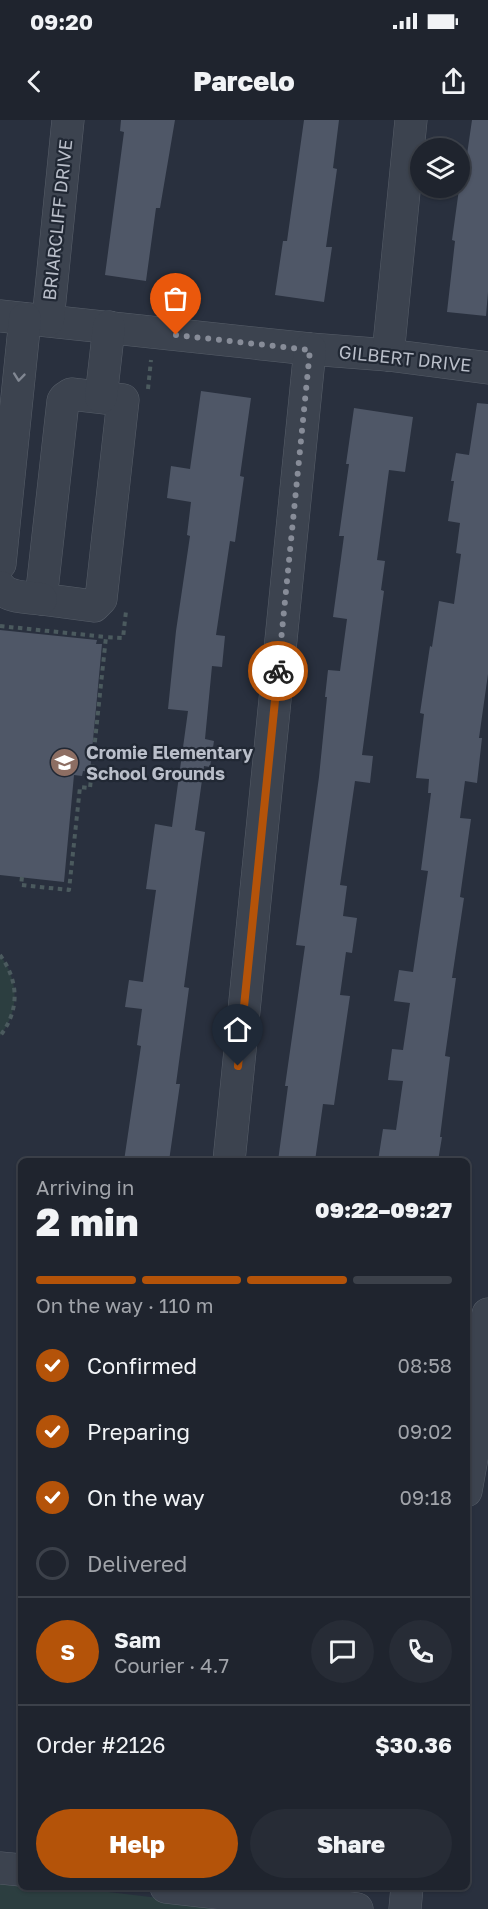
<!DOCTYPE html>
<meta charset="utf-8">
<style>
body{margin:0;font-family:"Golos Text",sans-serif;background:#272c36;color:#f1f3f6;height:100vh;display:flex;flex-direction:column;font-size:22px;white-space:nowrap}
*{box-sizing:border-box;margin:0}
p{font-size:20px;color:#a1a4aa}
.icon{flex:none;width:33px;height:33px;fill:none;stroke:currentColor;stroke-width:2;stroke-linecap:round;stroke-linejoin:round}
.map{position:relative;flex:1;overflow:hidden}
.drawer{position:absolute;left:18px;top:1038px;width:452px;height:732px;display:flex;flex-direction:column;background:#1f242e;border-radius:9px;box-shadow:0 2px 4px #0004,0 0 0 2px #3c414a}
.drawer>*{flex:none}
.tools{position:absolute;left:410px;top:18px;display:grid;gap:12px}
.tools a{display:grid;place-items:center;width:60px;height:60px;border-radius:50%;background:#1f242e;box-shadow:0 2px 4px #0004,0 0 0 2px #3c414a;font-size:30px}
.pin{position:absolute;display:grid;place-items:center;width:51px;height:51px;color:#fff;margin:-62px -26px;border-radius:50% 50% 50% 0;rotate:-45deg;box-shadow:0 0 6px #0007}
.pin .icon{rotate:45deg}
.courier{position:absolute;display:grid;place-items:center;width:60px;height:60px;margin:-30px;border:4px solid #b45309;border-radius:50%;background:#fff;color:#222;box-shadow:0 2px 8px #0007}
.headline em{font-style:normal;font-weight:800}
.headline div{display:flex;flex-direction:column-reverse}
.headline{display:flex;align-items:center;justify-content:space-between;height:102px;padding:0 18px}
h1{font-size:39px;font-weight:800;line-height:45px}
.bar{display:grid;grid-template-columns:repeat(4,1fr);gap:9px 6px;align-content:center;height:72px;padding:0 18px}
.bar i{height:8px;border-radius:4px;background:#3c414a}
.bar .active{background:#b45309}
.bar p{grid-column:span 4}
.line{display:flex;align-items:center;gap:15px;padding:0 18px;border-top:2px solid #3c414a}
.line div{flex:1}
.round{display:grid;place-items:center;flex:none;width:63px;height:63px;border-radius:32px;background:#272c36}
ol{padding:0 18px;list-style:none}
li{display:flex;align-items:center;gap:18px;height:66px}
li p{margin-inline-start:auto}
li .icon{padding:6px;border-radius:50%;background:#b45309;color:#fff;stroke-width:4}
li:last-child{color:#a1a4aa}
li i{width:33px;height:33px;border:3px solid #3c414a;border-radius:50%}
.action{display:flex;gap:12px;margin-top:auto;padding:12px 18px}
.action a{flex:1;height:69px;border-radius:36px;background:#b45309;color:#fff;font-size:24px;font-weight:800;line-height:69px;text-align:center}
.action a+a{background:#272c36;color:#f1f3f6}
.status{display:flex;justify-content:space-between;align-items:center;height:42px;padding:0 30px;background:#1f242e;direction:ltr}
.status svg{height:16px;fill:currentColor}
header{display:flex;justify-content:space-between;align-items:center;height:78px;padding:0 18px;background:#1f242e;font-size:27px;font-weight:800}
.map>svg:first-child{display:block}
</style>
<div class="status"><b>09:20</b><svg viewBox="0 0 49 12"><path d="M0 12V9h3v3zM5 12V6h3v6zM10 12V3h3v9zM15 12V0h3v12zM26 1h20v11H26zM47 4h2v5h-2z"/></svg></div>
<header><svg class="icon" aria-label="back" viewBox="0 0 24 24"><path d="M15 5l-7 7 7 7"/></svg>Parcelo<svg class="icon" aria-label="share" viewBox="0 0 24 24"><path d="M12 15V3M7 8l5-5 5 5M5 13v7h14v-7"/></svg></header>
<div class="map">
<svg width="488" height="1789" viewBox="0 0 488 1789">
<rect width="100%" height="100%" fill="#29303e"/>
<!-- green -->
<g fill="#2c3e40">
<path d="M0,835c19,26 20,55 0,81z"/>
<path d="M0,1759l21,3v5h45l186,22h-252z"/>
</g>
<!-- building -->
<g fill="#4f5767">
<path d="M121,0h54l-15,88h-4l-10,73 -41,-6 19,-143 -4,-1z"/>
<path d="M304,0h35l-6,48 4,1 -11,78h6l-8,55 -49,-7 8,-54h4z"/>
<path d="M472,0h16v172l-2,24 -39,-4 8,-71 -3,-1 8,-58h3z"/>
<path d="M201,271l50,7 -11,78 4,1 -9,65 -5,-1 -14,94 9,1 -3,31 -10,-1 -7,73 9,2 -4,26 -6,-1 -9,64 10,2 -21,155 5,1 -13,96h4l-11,77h-45l17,-115 -4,-1 5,-36 -17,-2 4,-27 14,2 13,-92 -10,-1 9,-65 17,3 16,-116 -20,-2 8,-78 14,-95 -3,-1 4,-33 -24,-4 4,-32 19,3z"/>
<path d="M477,283l11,1v270l-9,64h3l-5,45 -12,-2 -5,37 11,1 -11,78 4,1 -12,80h4l-11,78 5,1 -10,80h2l-4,24h-60l5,-32 13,1 7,-49 -15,-1 4,-31 11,1 7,-47 -16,-2 5,-31 14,2 15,-101 -7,-1 10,-77h-3l1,-14 -13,-1 8,-64 -4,-1 10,-67 2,1 7,-46 15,3 7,-50 -5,-1 4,-30 -12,-2 6,-40h-3l5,-28 13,2z"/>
<path d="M354,288l59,9 -8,55 -16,-2 -12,90 8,1 -4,29 3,1 -22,164 11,1 -3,27 -15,-2 -15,104 7,1 -4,30 14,2 -5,35 -6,-1 -6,43 10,1 -16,109 -11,-1 -8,57h-37l10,-75h-3l20,-140 -9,-1 23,-168 8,-80h-2l3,-27 12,1 7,-52 -14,-2 11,-81h-5l10,-72h-3z"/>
<path d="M0,510l97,10 -1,4h6l-12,128 -7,-1 -1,5 -8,-1 -10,107 -64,-7z"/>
</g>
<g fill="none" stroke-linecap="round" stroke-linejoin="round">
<defs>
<g id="minor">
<path d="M0,196l310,33 78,6 100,13"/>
<path d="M48,200l20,-200"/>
<path d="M388,235l23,-235"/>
<path d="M71,274l52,6 -22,199 -7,7 -53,-7 22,-198 2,-3z"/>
<path d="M101,277l8,-70"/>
<path d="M0,444l25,-245"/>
<path d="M0,467c8,11 27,10 41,12"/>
<path d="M229,1041l81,-812"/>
<path d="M466,1371l10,-56 12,-121"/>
<path d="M0,1748l21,2"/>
<path d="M166,1767l191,22"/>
<path d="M405,1789l2,-22"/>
</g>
</defs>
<!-- minor casing -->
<use href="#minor" stroke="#575e69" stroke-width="33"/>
<!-- path -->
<g stroke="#4b5a5e" stroke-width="4" stroke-dasharray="4.5 4.5" stroke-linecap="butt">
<path d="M148,269l3,-29"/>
<path d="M0,506l106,11"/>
<path d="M22,757l-1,8 48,5 11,-103 10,1 16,-151 17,1 3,-27"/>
<path d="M0,835c19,26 20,55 0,81"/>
</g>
<!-- minor -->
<use href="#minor" stroke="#3c434f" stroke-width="32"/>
</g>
<!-- one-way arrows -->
<defs><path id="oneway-chevron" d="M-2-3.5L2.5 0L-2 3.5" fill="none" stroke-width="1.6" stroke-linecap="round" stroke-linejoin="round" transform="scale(1.5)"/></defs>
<use stroke="#818792" href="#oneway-chevron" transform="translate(19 257) rotate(96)"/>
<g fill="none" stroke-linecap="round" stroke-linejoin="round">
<!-- done -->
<path stroke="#878c98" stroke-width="6" stroke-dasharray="0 10.8" d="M176,215l134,15 -32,321"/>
<!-- route -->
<path stroke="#b45309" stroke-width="8" d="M238,946l40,-395"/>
</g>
<!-- icons -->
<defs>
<symbol id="school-disc" viewBox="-11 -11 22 22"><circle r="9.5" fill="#8d6e63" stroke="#212834"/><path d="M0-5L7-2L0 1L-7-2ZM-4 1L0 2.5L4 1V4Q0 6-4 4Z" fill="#fff"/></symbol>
</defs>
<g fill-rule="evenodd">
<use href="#school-disc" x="48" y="626" width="33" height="33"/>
</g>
<g text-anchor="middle" stroke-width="4.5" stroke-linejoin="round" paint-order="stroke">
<!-- street labels -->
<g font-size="18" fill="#b9bec9" stroke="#212834">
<text transform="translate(58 100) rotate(-84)" y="6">BRIARCLIFF DRIVE</text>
<text transform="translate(405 239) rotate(6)" y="6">GILBERT DRIVE</text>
</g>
<!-- poi labels -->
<g font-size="18" font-weight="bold" fill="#b9bec9" stroke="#212834" text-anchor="start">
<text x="86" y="639">Cromie Elementary<tspan x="86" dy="21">School Grounds</tspan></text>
</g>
</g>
</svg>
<div class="tools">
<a><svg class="icon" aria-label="layers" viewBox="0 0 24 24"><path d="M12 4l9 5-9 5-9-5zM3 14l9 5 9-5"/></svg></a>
</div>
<div class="pin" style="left:176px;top:215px;background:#ea580c"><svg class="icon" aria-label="bag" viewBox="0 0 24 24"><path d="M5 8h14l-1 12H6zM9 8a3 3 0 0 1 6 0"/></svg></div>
<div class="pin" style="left:238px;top:946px;background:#1f2937"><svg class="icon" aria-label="home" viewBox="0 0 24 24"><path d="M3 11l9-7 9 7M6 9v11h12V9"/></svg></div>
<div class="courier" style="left:278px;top:551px"><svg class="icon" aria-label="bike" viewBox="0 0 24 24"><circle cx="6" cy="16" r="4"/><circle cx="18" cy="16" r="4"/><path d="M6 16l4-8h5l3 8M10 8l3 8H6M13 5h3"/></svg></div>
<section class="drawer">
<div class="headline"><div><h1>2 min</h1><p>Arriving in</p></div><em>09:22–09:27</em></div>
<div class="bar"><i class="active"></i><i class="active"></i><i class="active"></i><i></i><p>On the way · 110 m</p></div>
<ol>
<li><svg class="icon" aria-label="check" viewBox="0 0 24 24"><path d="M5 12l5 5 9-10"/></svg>Confirmed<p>08:58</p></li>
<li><svg class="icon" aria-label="check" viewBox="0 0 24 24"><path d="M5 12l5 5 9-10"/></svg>Preparing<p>09:02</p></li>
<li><svg class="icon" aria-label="check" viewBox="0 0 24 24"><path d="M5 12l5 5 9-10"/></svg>On the way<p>09:18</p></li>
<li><i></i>Delivered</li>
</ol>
<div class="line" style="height:108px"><b class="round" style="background:#b45309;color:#fff">S</b><div><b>Sam</b><p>Courier · 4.7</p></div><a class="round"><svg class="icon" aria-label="chat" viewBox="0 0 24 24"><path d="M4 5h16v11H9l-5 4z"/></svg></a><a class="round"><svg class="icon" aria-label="phone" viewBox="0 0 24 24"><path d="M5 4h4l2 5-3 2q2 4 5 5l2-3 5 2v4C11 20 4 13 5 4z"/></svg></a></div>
<div class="line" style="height:78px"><div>Order #2126</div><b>$30.36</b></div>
<div class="action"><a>Help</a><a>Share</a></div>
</section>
</div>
